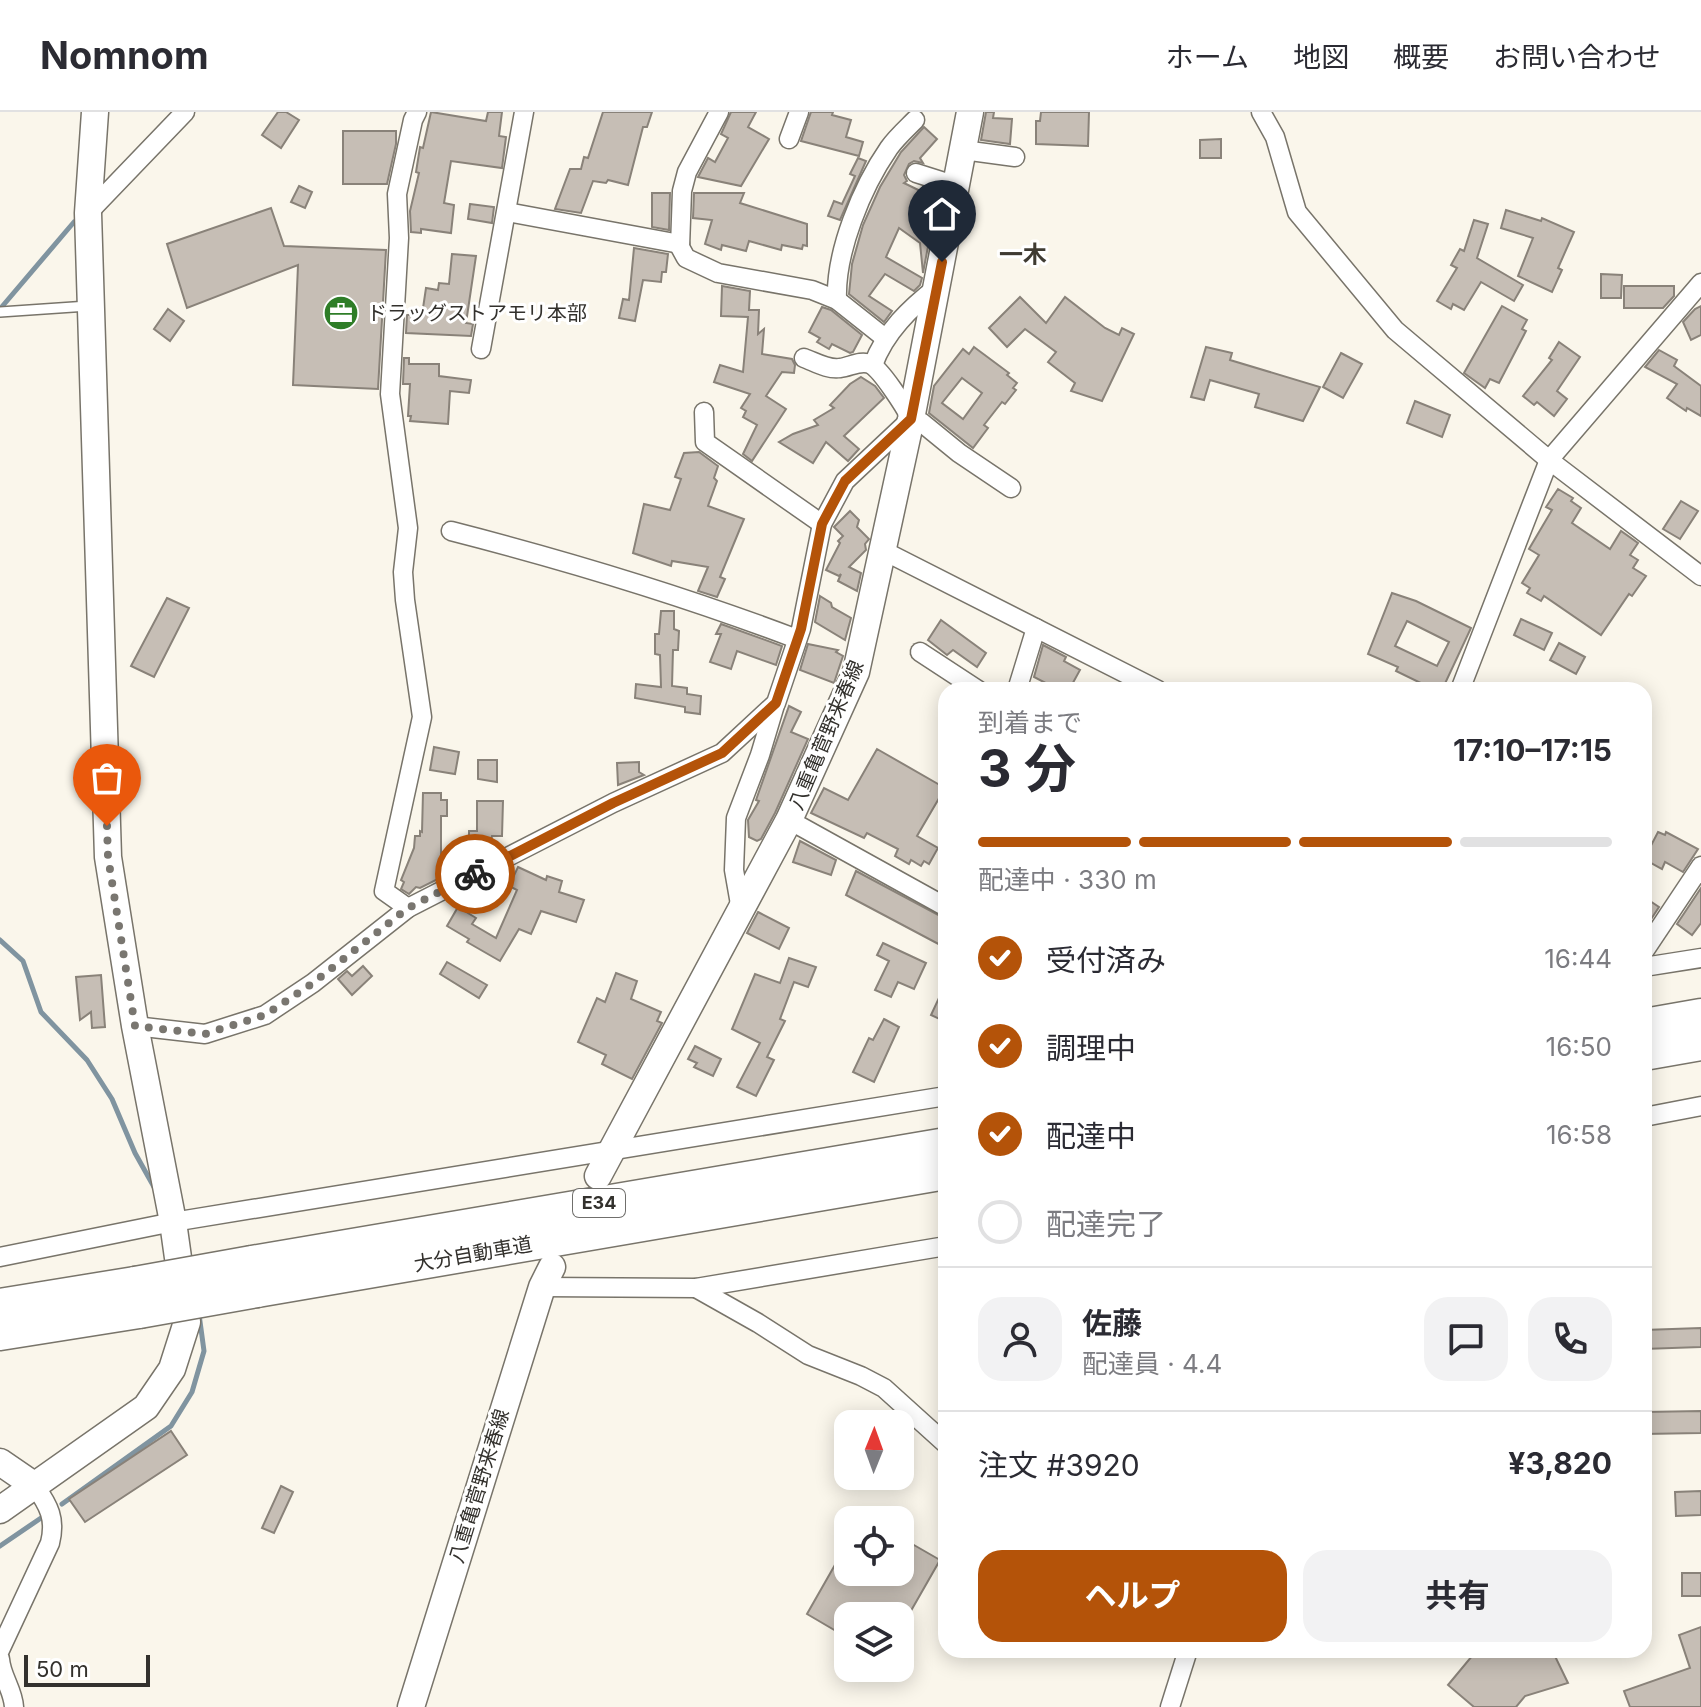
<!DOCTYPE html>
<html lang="ja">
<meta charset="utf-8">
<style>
body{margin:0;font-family:Inter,"Noto Sans JP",sans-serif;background:#f2f2f3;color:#2b2b33;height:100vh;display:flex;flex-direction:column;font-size:30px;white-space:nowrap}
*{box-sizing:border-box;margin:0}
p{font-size:26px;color:#7c7c81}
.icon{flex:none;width:44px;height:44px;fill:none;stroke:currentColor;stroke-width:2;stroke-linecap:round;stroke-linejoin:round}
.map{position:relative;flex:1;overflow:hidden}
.sheet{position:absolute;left:938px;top:570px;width:714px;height:976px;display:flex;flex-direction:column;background:#fff;border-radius:24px;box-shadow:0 4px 20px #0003}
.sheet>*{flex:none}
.needle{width:52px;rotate:1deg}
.buttons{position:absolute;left:834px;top:1298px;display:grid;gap:16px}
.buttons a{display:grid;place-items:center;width:80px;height:80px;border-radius:16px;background:#fff;box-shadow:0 4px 20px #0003;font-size:40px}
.scale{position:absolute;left:24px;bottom:20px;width:126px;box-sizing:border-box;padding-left:8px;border:4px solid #33312d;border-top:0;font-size:22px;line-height:28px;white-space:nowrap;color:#33312d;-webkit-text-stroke:6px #fff;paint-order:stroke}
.pin{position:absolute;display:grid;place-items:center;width:68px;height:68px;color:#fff;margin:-82px -34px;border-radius:50% 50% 50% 0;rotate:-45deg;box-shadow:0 0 8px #0007}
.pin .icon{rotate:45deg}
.courier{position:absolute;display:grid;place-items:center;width:80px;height:80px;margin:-40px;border:6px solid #b45309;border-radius:50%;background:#fff;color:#222;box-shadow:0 2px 10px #0007}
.summary em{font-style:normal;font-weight:700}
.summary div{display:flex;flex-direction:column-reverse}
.summary{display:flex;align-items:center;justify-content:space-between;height:136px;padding:0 40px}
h1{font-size:52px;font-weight:700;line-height:60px}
.bar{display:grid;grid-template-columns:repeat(4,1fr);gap:12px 8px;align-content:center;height:96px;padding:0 40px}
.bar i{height:10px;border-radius:6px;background:#e1e1e2}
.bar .selected{background:#b45309}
.bar p{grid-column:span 4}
.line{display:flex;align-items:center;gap:20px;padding:0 40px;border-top:2px solid #e1e1e2}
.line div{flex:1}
.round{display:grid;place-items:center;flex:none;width:84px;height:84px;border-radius:24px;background:#f2f2f3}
ol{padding:0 40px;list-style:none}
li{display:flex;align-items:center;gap:24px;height:88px}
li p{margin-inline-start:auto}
li .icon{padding:8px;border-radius:50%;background:#b45309;color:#fff;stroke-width:4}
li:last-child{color:#7c7c81}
li i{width:44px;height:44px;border:4px solid #e1e1e2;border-radius:50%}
.action{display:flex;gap:16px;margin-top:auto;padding:16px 40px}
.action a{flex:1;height:92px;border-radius:24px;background:#b45309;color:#fff;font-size:32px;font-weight:700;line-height:92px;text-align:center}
.action a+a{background:#f2f2f3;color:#2b2b33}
header{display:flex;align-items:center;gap:48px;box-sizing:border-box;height:112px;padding:0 40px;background:#fff;border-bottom:2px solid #e1e1e2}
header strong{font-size:38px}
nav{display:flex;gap:44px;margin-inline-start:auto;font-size:28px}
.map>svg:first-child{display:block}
</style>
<header>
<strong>Nomnom</strong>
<nav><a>ホーム</a><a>地図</a><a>概要</a><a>お問い合わせ</a></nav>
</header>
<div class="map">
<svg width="1701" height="1595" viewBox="0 0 1701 1595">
<rect width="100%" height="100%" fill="#faf6eb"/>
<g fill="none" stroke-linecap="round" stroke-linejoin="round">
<!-- stream -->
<g stroke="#8094a0" stroke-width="5">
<path d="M0,197l74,-87"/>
<path d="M0,828l23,21 18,51 46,48 25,39 23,54 19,34"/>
<path d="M62,1392l109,-78 21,-34 12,-41 -5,-37"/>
<path d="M0,1434l41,-28"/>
</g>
</g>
<!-- building -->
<g fill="#c6beb5" stroke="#898279" stroke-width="2" fill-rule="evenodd">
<path d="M278,0h8l13,8 -18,28 -19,-13z"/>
<path d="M431,0l55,9 2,-9h14l-3,24 7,1 -4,31 -51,-7 -7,42 10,2 -3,28 -30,-4v4l-10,-1 -1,-21 9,-38 -3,-1 4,-25 3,1z"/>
<path d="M603,0h49l-5,15h-4l-15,58 -20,-5 -2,3 -13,-2 -12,32 -26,-4 15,-40h11l3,-12 4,1z"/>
<path d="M731,0h25l-8,15 21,12 -28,47 -43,-9 10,-19 7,4 13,-24 -7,-4z"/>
<path d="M811,0h22l-1,3 19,5 -5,17 17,5 -4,14 -58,-15z"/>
<path d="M986,0h8l-1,6 19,1 -2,25 -29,-4z"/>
<path d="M1041,0h48l-1,34 -52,-2v-23h4z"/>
<path d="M924,15l13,12 -17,19 3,5 -9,-2 -5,3 -5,11 3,6 -3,2 33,16 -14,74 -3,-30 -21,-15 -13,29 36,21 -2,7 -6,6 -29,-17 -16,22 23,15 -8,11 -35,-28 3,-30 11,-39 17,-38 21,-35z"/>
<path d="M343,19h53v13l-9,40h-44z"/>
<path d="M1221,27v19h-21v-18z"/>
<path d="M858,46l8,3 -26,59 -12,-4 6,-15 8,3 13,-28 -5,-2z"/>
<path d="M299,74l13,6 -7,16 -14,-6z"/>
<path d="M652,81h18l-1,37 -17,-3z"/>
<path d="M694,81h50l-4,10 67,21v22l-4,-1 -1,4 -20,-4 -1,5 -32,-9 -3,10 -24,-6 -1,5 -16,-6 7,-24 -19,-2z"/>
<path d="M470,92l24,3 -2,16 -24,-4z"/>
<path d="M271,96l13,38 102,4 -8,139 -85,-4 5,-120 -111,43 -20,-64z"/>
<path d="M1506,98l35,11 1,-3 32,14 -16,36 4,2 -10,22 -34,-16 15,-38 -32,-10z"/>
<path d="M1474,108l14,4 -11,34 46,27 -9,16 -33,-19 -17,28 -11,-6 -2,5 -14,-8 20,-33 -6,-3 9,-16 4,2z"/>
<path d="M634,136l34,6 -2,18h-4l-1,10 -18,-2 -8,41 -16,-3 4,-19 6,1z"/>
<path d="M452,142l24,2 -10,67 7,1 -2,12 -65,-3 1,-18h15l4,-27 12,2 1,-7 10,1z"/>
<path d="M1601,162l21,1 -1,23h-20z"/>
<path d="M722,174l28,5 -1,19h10l-1,24 6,-5 -2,25 30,5 3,6 -1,8 -12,-1 -16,24 20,13 -34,52 -9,-7 14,-29 -14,-8 3,-6 -5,-3 9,-14 -36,-12 6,-17 23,7 5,-55 -27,-1z"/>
<path d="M1624,174h50v10l-11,12h-39z"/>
<path d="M1020,185l26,26 19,-26 40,31 14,7 3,-7 12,6 -32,67 -31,-10 4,-8 -27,-21 8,-10 -31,-23 -18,18 -18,-19z"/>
<path d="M1502,194l25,14 -5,9 4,2 -27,52 -9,-4 -5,9 -21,-15z"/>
<path d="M1701,194v29l-10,5 -8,-18 12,-13z"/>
<path d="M822,195l9,3 31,25 -9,17 -3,1 -18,-9 -3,5 -12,-7 3,-4 -11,-6z"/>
<path d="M168,197l16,12 -14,20 -16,-12z"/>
<path d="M1559,230l21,15 -23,34 10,8 -13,17 -17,-14 -3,3 -11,-9 29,-36 -3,-2z"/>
<path d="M974,235l35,26 -2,2 10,8 -4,5 3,2 -11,14 -3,-2 -18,23 4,3 -15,20 -44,-35 5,-27 29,-37 6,5zM962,266l20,15 -19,26 -21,-16z"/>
<path d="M1206,235l26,6 -2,7 90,27 -17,34 -48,-14 4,-13 -49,-14 -6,20 -13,-3z"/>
<path d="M1659,238l18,10 -3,6 27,20v30l-14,-8 -1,3 -19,-13 10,-14 -32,-17z"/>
<path d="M1341,241l21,11 -19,34 -20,-11z"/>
<path d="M404,246h5v6h30v12l32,4 -2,13 -19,-2 -2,33 -38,-3 1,-5h-3l2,-32h-7z"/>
<path d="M861,265l14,9 9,12 -40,38 15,13 -11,12 -22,-19 -13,21 -34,-21 14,-8 25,-9 -4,-5 20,-12 -4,-3 20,-21z"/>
<path d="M1415,289l35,14 -8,22 -35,-14z"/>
<path d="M699,340l19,14 -4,12 3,3 -9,25 36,13 -24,58 5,2 -8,18 -19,-6 10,-24 -36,-6 -1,5 -38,-13 11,-49 26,6 11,-31 -6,-2 9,-24z"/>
<path d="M1558,377l15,9 -2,3 10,7 -9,15 38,26 11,-18 17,12 -8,12 8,5 -5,8 13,8 -14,20 -3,-2 -28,41 -57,-39 -3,5 -14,-8 3,-5 -8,-5 17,-28 -10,-6 23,-39 -6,-3z"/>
<path d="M1681,389l17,10 -18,28 -17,-10z"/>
<path d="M850,399l9,9 -2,7 12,12 -4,5 1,6 -17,17 12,6 -4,18 -19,-10 3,-7 -2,2 -13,-6 14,-27 -2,-2 5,-5 -9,-9z"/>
<path d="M1392,481l24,8 55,27 -29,62h-7l-39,-19 2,-4 -30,-13zM1407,509l42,21 -12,24 -42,-20z"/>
<path d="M820,484l11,7 1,4 19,11 -6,22 -30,-18z"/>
<path d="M167,486l22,10 -35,69 -23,-11z"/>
<path d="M661,499h13v18l5,2 -1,19h-5l-1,36 15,2v6l14,2 -1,18 -15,-2v-5l-50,-9 1,-14 25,3 -1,-32 -5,-1v-20h4z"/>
<path d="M1521,507l31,14 -8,17 -30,-15z"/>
<path d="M941,508l45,33 -9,14 -24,-17 -6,5 -19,-15z"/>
<path d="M721,512l61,22 -6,19 -39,-14 -6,18 -21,-7 11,-28h-5z"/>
<path d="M1559,531l26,14 -9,17 -26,-14z"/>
<path d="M808,532l30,6 -2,2 7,4 -9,27 -34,-13z"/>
<path d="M1043,533l23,12 -2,4 16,9 -11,20h-10l-25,-13z"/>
<path d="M789,594l12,6 -10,20 17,7 -33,74 -14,26 -4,2 -8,-4 -1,-17 11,-19 -3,-1z"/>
<path d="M434,635l25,5 -4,22 -25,-4z"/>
<path d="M877,637l68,39 -28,48 21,12 -9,16 -5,-3 -3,5 -10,-6 -2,4 -14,-8 3,-7 -31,-16 -3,5 -53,-25 13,-25 24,12z"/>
<path d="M478,648h19v22l-19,-3z"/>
<path d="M639,650v10l5,3 -26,10 -1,-22z"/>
<path d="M423,681h18v7h6v16h-6v47l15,7 -36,18 -4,-1 -7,7 -8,-5 3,-7 -3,-2 13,-32 1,-12h5v-5l2,1z"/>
<path d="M477,689h26l-1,35h-10l-3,17 -20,-1v-21h8z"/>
<path d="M1658,720l7,3 1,-3 32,17 -15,23 -18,-10 -3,7 -18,-10z"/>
<path d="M800,729l36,19 -5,15 -38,-13z"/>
<path d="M518,755l28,13 1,-4 15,5 -3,11 25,8 -8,22 -35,-11 -10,23 -12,-5 -19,32 -33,-19 2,-3 -22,-13 11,-19 18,11 -4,6 24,14 21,-48 -8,-4z"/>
<path d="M856,759l90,48v29l-100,-53z"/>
<path d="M1701,776v35l-9,12 -15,-11z"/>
<path d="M1644,785l15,10 -15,23z"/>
<path d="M758,800l31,16 -10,21 -32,-16z"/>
<path d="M883,831l43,20 -12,26 -16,-7 -7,15 -16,-7 14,-29 -12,-6z"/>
<path d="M789,846l27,9 -8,20 -14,-5 -14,37 5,2 -18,36 7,3 -18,36 -19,-9 23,-44 -28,-14 23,-55 25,9z"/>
<path d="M447,850l40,23 -8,13 -39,-24z"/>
<path d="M363,854l9,10 -20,19 -14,-16 9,-8 5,5z"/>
<path d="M616,861l21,8 -6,18 30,13 -4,9 5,2 -30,56 -30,-15 4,-9 -28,-13 19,-44 8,4z"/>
<path d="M101,863l4,52 -13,1 -1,-16 -11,8 -4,-43z"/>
<path d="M946,871v39l-15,-7z"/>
<path d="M884,907l15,8 -25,55 -21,-10 16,-34 4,2z"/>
<path d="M695,934l26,13 -8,17 -19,-9 3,-4 -9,-4z"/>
<path d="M1701,1216v19l-57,2v-19z"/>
<path d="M1701,1299v22l-57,1v-22z"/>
<path d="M171,1319l16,24 -102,67 -16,-23z"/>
<path d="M281,1374l12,6 -19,41 -12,-5z"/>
<path d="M1701,1379v24l-25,1 -1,-24z"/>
<path d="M900,1425l40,23 -32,56h-60v22l-41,-24 41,-72v30h52z"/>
<rect x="1682" y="1461" width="19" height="23"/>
<path d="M1701,1515v80h-71l-6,-16 66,-23 -11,-33z"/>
<path d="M1477,1538h75l16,33 -43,13 -9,11h-42l-26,-22z"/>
</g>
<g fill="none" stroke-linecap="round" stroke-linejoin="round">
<defs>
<path id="lane" d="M0,200l88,-6"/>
<g id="street">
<path d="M719,0l-32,60 -5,19 -2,56 6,11 32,15 94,17 25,10 48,38"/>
<path d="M1261,0l14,25 22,75 98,118 154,130 152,116"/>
<path d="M789,27l10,-27"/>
<path d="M963,38l52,7"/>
<path d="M916,61l41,13"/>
<path d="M507,100l173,32"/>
<path d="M88,101l97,-101"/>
<path d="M837,188c-2,-48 25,-113 52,-152 7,-10 17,-19 26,-28"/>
<path d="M481,237l43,-237"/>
<path d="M804,246c11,4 24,12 36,10 10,-1 20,-8 30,-4 11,5 35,43 41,55l10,3 38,31 52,35"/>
<path d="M873,253c12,-33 37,-57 64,-78"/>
<path d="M704,300l1,30 117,82"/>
<path d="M451,419c117,30 233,65 346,108"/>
<path d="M882,438l276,140"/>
<path d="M920,540l58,38"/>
<path d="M1017,578l19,-62"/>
<path d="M1460,578l89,-230 152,-177"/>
<path d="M789,708l157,87"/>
<path d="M408,796l-24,-17 38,-174 -17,-117 -2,-28 5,-44 -18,-134 9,-156 -2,-44 16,-74 4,-8"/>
<path d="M741,798l-7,-40 2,-52 24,-63 15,-50"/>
<path d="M1645,838l56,-84"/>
<path d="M1644,855l57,-9"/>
<path d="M135,914l70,8 60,-19 48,-32 95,-75 205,-105 109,-50 54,-50 25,-74 21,-105 23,-43 66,-62"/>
<path d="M1644,1005l57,-11"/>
<path d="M0,1145l173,-35 773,-126"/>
<path d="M542,1175l154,1 250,-42"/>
<path d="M696,1176l62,35 50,32 53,21 23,12 62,56"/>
<path d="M0,1538l50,-107c6,-24 -1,-37 -15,-57"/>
<path d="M0,1547c1,17 13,30 14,48"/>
<path d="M1170,1595l18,-57"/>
</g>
<g id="secondary">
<path d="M598,1064l191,-356 67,-148 55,-253 59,-307"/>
<path d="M0,1350l35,24"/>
<path d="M0,1398l146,-103 26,-38 15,-47 -14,-100 -38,-196 -27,-169 -20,-644 7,-101"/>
<path d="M411,1595l131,-420 10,-20"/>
</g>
<g id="highway">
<path d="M1644,913l57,-10"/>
<path d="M1644,942l57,-10"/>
<path d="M252,1150l694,-118"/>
<path d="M257,1179l689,-118"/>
<path d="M0,1193l135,-22"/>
<path d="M0,1222l139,-22"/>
</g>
</defs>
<!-- lane casing -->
<use href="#lane" stroke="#78746a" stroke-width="12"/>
<!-- street casing -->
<use href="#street" stroke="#78746a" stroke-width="21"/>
<!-- secondary casing -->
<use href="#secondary" stroke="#78746a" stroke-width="29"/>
<!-- highway casing -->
<use href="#highway" stroke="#78746a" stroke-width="35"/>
<!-- lane -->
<use href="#lane" stroke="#fff" stroke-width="9"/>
<!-- street -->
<use href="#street" stroke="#fff" stroke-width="18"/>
<!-- secondary -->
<use href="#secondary" stroke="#fff" stroke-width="26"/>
<!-- highway -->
<use href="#highway" stroke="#fff" stroke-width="32"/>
<defs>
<g id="highway-bridge">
<path d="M135,1171l117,-21"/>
<path d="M139,1200l118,-21"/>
</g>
</defs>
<!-- highway-bridge casing -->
<use href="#highway-bridge" stroke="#78746a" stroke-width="35" stroke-linecap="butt"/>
<!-- highway-bridge -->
<use href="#highway-bridge" stroke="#fff" stroke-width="32"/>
</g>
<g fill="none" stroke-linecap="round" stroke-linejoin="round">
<!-- done -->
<path stroke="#797670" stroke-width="8" stroke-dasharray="0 14.4" d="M107,714l1,31 27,169 70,8 60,-19 48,-32 95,-75 67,-34"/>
<!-- route -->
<path stroke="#b45309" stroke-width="10" d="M475,762l138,-71 109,-50 54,-50 25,-74 21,-105 23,-43 66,-62 31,-157"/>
</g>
<!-- icons -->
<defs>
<symbol id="office-disc" viewBox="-11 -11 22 22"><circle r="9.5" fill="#2e7d27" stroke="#fff"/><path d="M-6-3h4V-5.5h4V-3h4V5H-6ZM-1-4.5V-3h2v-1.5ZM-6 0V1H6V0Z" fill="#fff"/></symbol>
</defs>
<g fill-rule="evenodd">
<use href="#office-disc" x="321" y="181" width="40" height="40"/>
</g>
<g text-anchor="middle" stroke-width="6" stroke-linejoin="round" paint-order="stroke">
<!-- shield labels -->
<rect fill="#fff" stroke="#706f6c" stroke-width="2" x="573" y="1077" width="52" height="28" rx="6"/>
<g font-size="18" font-weight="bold" fill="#33312d">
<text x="599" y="1097">E34</text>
</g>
<!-- poi labels -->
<g font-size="20" fill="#33312d" stroke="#fff" text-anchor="start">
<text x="367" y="208">ドラッグストアモリ本部</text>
</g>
<!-- street labels -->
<g font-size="20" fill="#33312d" stroke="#fff">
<text transform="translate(826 623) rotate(-67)" y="7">八重亀菅野来春線</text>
<text transform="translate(473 1142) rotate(-10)" y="7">大分自動車道</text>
<text transform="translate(479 1374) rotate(-73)" y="7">八重亀菅野来春線</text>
</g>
<!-- quarter labels -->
<g font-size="24" font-weight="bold" fill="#3f3b32" stroke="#fff">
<text x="1023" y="151">一木</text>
</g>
</g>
</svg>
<div class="buttons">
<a><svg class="needle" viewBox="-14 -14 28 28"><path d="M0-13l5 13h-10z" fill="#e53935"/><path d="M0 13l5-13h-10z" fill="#7c7c81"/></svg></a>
<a><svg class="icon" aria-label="locate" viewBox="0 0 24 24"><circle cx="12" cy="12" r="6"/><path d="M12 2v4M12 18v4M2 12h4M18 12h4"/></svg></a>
<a><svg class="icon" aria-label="layers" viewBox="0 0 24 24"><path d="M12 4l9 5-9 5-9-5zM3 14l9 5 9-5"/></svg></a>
</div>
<div class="scale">50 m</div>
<div class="pin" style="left:107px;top:714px;background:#ea580c"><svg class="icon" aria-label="bag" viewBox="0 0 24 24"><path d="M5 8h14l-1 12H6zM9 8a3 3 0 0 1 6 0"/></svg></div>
<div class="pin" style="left:942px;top:150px;background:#1f2937"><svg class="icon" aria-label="home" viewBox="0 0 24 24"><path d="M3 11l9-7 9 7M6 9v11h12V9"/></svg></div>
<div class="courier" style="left:475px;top:762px"><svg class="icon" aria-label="bike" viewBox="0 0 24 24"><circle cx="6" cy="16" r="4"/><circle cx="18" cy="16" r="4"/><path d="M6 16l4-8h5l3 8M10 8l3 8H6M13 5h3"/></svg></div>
<section class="sheet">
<div class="summary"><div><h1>3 分</h1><p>到着まで</p></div><em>17:10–17:15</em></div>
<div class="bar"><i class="selected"></i><i class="selected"></i><i class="selected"></i><i></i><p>配達中 · 330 m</p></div>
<ol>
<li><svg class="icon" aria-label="check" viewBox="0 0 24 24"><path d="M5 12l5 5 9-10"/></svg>受付済み<p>16:44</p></li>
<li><svg class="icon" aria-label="check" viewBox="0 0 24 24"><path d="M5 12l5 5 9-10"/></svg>調理中<p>16:50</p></li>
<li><svg class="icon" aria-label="check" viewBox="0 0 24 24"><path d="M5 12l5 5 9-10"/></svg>配達中<p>16:58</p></li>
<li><i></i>配達完了</li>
</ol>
<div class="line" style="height:144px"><a class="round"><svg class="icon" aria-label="person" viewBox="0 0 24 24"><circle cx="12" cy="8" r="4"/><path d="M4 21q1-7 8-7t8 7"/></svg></a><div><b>佐藤</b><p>配達員 · 4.4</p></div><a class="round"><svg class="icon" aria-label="chat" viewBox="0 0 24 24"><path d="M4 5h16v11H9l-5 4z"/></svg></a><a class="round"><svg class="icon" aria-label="phone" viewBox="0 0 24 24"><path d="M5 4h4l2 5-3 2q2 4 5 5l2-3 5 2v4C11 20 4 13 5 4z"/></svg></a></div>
<div class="line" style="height:104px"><div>注文 #3920</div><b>¥3,820</b></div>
<div class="action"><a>ヘルプ</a><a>共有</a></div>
</section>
</div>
